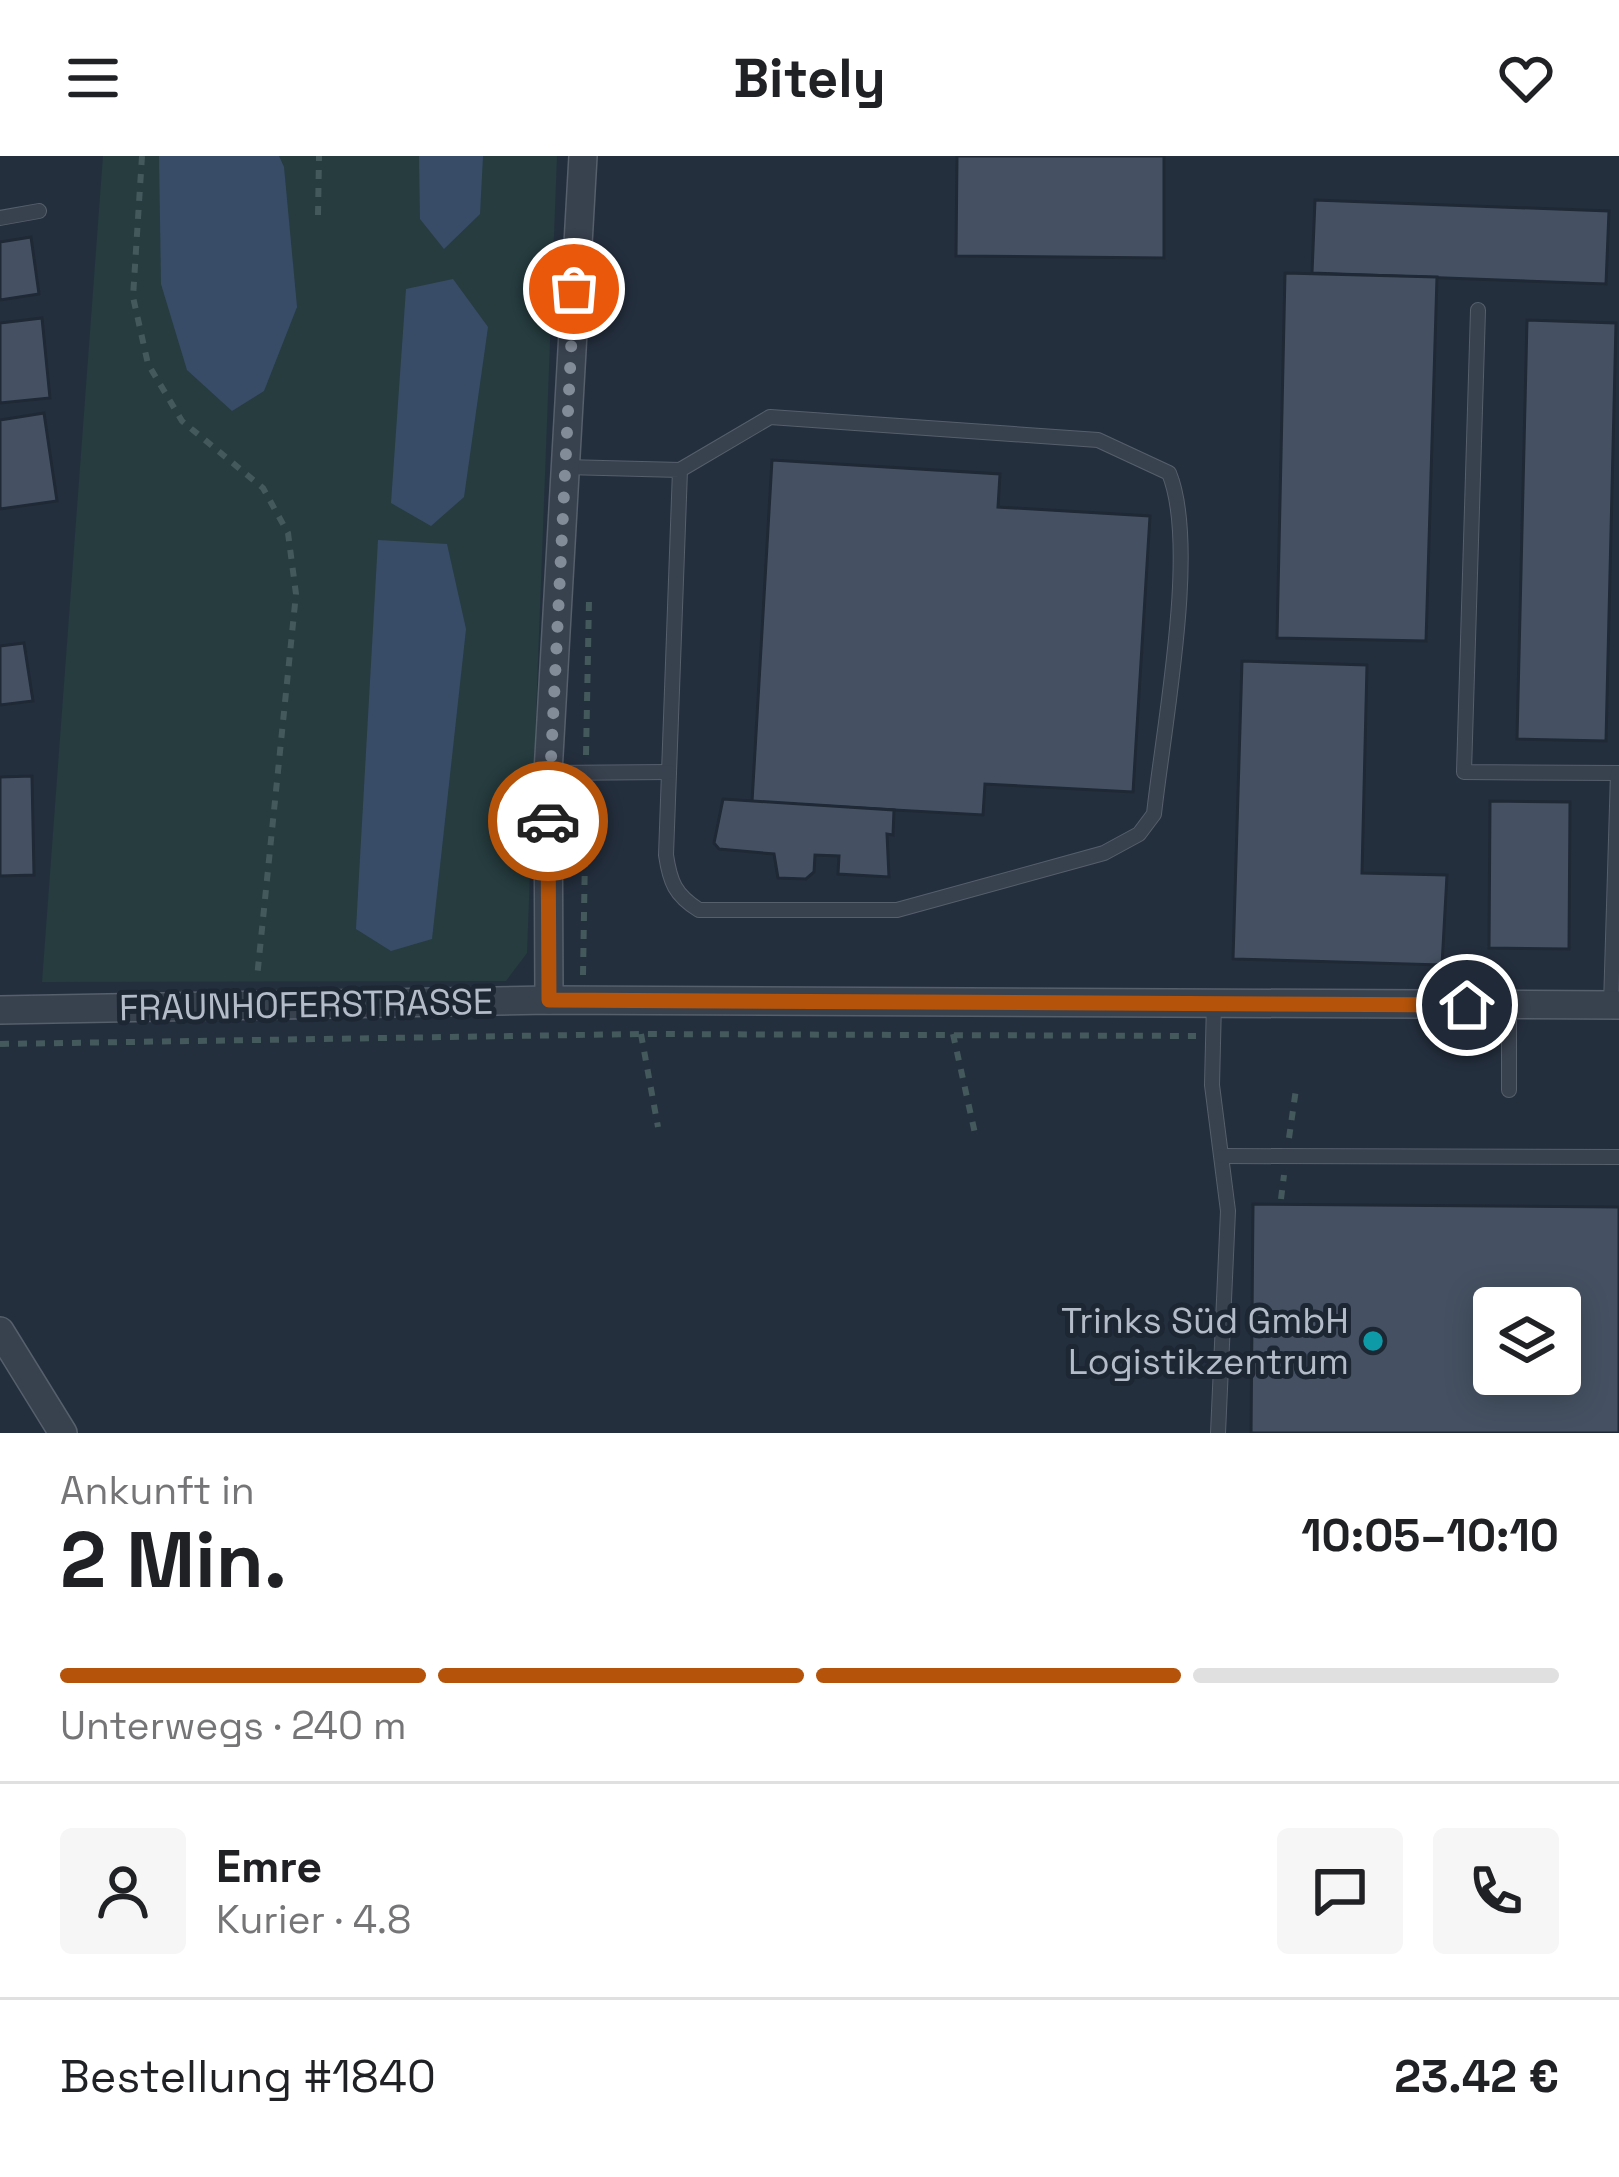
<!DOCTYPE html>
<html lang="de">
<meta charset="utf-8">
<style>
body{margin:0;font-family:"Space Grotesk",sans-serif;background:#f6f6f6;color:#202124;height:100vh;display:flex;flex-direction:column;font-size:45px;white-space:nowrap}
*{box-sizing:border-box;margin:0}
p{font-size:39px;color:#757577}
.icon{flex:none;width:66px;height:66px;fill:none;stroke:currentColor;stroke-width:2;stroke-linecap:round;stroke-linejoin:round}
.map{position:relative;height:1277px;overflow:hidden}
.details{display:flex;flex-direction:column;background:#fff;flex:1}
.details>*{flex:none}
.fabs{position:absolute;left:1473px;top:1131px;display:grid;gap:24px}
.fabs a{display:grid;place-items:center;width:108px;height:108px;border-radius:12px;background:#fff;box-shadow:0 6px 30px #0003;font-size:60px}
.pin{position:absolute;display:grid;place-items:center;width:102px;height:102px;color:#fff;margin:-51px;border:6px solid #fff;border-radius:50%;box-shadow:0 3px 12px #0007}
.courier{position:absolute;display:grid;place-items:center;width:120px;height:120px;margin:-60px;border:9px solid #b45309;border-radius:50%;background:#fff;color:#222;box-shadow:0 3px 15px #0007}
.summary em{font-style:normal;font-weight:600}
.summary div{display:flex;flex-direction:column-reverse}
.summary{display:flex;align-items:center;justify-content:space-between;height:204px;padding:0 60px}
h1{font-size:78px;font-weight:600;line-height:90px}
.bar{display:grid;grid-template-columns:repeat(4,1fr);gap:18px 12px;align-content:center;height:144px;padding:0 60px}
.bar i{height:15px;border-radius:9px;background:#e0e0e0}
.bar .current{background:#b45309}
.bar p{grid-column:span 4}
.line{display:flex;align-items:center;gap:30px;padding:0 60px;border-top:3px solid #e0e0e0}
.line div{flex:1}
.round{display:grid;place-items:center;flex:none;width:126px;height:126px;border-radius:12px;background:#f6f6f6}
header{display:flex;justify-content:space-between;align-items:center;height:156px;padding:0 60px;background:#fff;font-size:54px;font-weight:600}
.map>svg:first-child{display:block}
</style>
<header><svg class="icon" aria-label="menu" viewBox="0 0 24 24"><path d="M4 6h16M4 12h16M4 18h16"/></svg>Bitely<svg class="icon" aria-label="heart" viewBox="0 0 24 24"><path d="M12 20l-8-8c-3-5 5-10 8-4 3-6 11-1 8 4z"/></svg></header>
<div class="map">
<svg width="1619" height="1277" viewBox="0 0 1619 1277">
<rect width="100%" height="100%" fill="#242f3e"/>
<!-- green -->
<path fill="#263c3f" d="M103,0h454l-30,797 -21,28 -464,1z"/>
<!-- water -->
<g fill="#394c67">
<path d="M159,0h120l5,11 13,140 -33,84 -32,20 -45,-41 -26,-86z"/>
<path d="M419,0h64l-3,58 -36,35 -24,-30z"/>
<path d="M453,123l35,48 -24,170 -33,29 -40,-23 15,-214z"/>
<path d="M378,384l69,4 19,85 -34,310 -41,12 -35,-22z"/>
</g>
<!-- building -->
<g fill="#455162" stroke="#1f2835" stroke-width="3" fill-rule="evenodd">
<path d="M957,0h207v102l-208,-2z"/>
<path d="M1315,44l294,11 -3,73 -294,-11z"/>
<path d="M31,81l8,57 -39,6v-58z"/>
<path d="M1285,117l152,4 -11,364 -149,-3z"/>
<path d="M42,162l8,80 -50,5v-80z"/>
<path d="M1527,164l89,3 -10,418 -89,-2z"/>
<path d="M44,257l13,88 -57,8v-89z"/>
<path d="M772,304l228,14 -2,33 152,9 -17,276 -148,-8 -2,31 -231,-13z"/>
<path d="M24,487l9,58 -33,4v-59z"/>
<path d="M1242,505l125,4 -5,208 85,2 -5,90 -209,-6z"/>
<path d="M32,620l2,99 -34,1v-99z"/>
<path d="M723,643l171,11 -1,25 -6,-1 2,43 -51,-3 1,-18 -24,-1 -1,17 -8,7 -28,-1 -4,-24 -55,-5 -5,-6z"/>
<path d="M1490,645l80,1 -1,147 -80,-1z"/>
<path d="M1253,1048l366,3v226h-368zM1494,1152h66v66h-66z"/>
</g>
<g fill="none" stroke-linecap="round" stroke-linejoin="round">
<defs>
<g id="lane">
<path d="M0,62l39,-7"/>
<path d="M1478,154l-14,462 155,1"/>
<path d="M565,311l115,3 90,-53 328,23 71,33c30,73 -6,256 -15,341l-15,20 -35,19 -207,57h-198c-24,-15 -29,-28 -33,-55l14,-385"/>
<path d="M548,617l121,-1"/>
<path d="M1214,846l-2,83 16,126 -10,222"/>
<path d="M1611,849l7,-232"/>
<path d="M1509,934v-84"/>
<path d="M1222,1000l397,1"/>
</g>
<g id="street">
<path d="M549,844l-1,-227 35,-617"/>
<path d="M0,854l549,-10 1070,5"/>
<path d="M0,1175l63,102"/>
</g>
</defs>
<!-- lane casing -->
<use href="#lane" stroke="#565f6c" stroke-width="16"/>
<!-- street casing -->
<use href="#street" stroke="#565f6c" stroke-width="30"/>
<!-- path -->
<g stroke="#44595c" stroke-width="6" stroke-dasharray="9 9" stroke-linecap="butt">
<path d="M142,0l-9,141 15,67 34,57 81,67 25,45 8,61 -39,384"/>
<path d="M318,59l1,-59"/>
<path d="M586,599l3,-155"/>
<path d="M583,819l3,-183"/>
<path d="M641,878l17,93"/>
<path d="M953,878l23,104"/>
<path d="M0,888l641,-10 555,2"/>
<path d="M1289,982l7,-49"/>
<path d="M1281,1043l3,-24"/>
</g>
<!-- lane -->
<use href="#lane" stroke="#38414e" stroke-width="14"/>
<!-- street -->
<use href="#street" stroke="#38414e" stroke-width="27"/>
</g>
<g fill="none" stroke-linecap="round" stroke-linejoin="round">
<!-- done -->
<path stroke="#828b98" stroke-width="12" stroke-dasharray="0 21.6" d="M548,665l26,-532"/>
<!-- route -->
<path stroke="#b45309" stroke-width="15" d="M548,665l1,179 918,5"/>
</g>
<!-- markers -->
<circle fill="#0f9aa8" stroke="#1d2633" stroke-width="4.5" cx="1373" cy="1185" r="12"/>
<g text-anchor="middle" stroke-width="10" stroke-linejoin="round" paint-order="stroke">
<!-- street labels -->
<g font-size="36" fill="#b4bcc9" stroke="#1d2633">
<text transform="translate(306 848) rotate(-1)" y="13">FRAUNHOFERSTRASSE</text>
</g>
<!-- poi labels -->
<g font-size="36" fill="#b4bcc9" stroke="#1d2633" text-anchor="end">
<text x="1349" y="1177">Trinks Süd GmbH<tspan x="1349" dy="41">Logistikzentrum</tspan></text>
</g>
</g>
</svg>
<div class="fabs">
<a><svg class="icon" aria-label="layers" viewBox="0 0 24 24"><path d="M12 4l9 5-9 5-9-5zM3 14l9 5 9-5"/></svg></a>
</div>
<div class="pin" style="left:574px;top:133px;background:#ea580c"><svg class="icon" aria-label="bag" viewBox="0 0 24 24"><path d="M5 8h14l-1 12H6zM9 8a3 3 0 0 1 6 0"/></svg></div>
<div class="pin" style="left:1467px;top:849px;background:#1f2937"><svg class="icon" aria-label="home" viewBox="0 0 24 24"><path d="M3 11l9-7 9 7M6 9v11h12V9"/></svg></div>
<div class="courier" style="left:548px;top:665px"><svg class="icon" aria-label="car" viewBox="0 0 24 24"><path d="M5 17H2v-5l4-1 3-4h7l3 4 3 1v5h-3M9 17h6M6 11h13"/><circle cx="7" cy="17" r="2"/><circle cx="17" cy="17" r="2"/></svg></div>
</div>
<section class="details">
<div class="summary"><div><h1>2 Min.</h1><p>Ankunft in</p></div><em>10:05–10:10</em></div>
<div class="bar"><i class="current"></i><i class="current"></i><i class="current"></i><i></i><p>Unterwegs · 240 m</p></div>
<div class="line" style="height:216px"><a class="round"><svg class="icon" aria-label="person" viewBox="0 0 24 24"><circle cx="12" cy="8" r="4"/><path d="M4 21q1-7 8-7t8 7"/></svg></a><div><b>Emre</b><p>Kurier · 4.8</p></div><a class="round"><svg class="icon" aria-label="chat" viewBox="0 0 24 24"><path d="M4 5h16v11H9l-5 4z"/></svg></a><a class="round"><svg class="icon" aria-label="phone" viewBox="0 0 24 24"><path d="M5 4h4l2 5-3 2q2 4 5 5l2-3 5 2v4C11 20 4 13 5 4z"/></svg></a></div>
<div class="line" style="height:156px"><div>Bestellung #1840</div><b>23.42 €</b></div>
</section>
